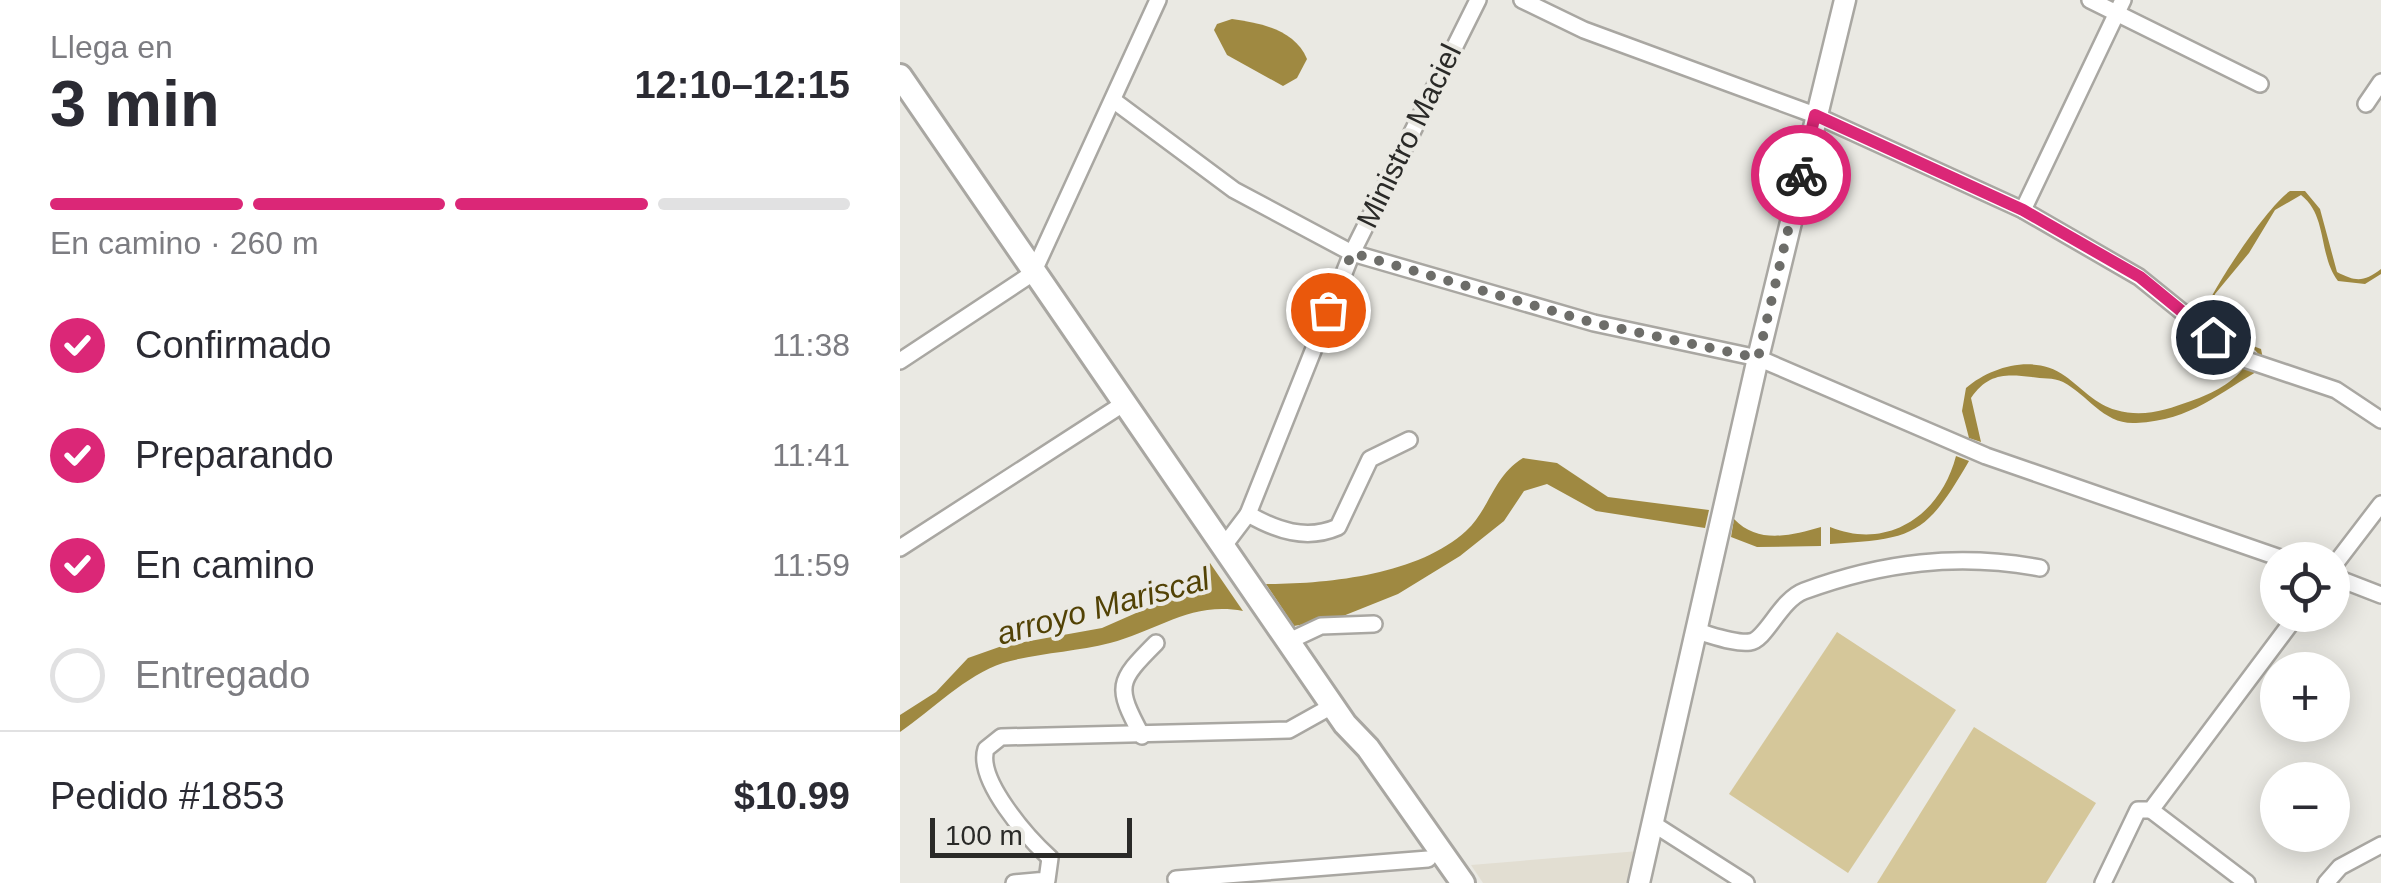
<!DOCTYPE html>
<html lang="es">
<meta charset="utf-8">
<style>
body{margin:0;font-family:Helvetica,sans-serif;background:#f2f2f3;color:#2b2b33;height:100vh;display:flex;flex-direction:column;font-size:38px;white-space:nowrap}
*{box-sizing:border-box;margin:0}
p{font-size:32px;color:#7c7c81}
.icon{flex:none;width:55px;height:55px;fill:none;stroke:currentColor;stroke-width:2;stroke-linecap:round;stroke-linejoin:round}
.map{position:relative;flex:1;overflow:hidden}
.side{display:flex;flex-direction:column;background:#fff;width:900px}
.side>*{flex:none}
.tools{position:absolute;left:1360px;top:542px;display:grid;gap:20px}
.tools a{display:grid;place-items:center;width:90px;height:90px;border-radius:50%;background:#fff;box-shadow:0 5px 25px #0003;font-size:50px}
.scale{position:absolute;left:30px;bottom:25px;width:202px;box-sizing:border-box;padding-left:10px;border:5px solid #2a2a28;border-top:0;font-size:28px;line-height:35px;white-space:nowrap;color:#2a2a28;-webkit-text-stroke:8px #eae9e3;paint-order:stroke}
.pin{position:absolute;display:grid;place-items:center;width:85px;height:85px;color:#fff;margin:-42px;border:5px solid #fff;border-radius:50%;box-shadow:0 2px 10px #0007}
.courier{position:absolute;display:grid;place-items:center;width:100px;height:100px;margin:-50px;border:8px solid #db2777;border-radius:50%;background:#fff;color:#222;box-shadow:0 2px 12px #0007}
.overview em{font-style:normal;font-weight:600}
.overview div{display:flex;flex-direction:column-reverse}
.overview{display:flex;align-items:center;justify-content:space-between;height:170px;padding:0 50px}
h1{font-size:65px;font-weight:600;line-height:75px}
.bar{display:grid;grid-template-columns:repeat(4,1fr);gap:15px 10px;align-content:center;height:120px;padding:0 50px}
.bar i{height:12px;border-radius:8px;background:#e1e1e2}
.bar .active{background:#db2777}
.bar p{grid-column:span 4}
.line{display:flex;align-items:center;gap:25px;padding:0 50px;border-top:2px solid #e1e1e2}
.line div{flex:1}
ol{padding:0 50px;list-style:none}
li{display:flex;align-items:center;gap:30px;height:110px}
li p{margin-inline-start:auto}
li .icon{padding:10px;border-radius:50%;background:#db2777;color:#fff;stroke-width:4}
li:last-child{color:#7c7c81}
li i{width:55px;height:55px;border:5px solid #e1e1e2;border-radius:50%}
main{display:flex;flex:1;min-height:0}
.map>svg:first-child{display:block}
</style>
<main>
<section class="side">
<div class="overview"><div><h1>3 min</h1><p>Llega en</p></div><em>12:10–12:15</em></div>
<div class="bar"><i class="active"></i><i class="active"></i><i class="active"></i><i></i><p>En camino · 260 m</p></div>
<ol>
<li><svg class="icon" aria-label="check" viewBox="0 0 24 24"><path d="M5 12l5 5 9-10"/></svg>Confirmado<p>11:38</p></li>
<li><svg class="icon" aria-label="check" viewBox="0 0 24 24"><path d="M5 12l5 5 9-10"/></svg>Preparando<p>11:41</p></li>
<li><svg class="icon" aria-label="check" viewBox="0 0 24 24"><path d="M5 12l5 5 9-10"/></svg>En camino<p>11:59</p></li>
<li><i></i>Entregado</li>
</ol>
<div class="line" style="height:130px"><div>Pedido #1853</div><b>$10.99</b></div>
</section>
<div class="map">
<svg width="1481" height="883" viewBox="0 0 1481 883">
<rect width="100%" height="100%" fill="#eae9e3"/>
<!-- built -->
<path fill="#e2ded2" d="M739,851l-11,32h-145l-12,-18z"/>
<!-- green -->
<g fill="#d5c79a">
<path d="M937,632l119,78 -108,163 -119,-79z"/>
<path d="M1074,727l122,76 -50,80h-169z"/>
</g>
<!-- water -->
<g fill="#9f8941">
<path d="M332,19c29,4 63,11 75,40l-10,19 -14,8 -56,-31 -13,-25 3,-6z"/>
<path d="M1390,191h15l15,18 17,63c19,10 27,10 44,-3v5l-16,10 -27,-3c-20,-26 -10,-65 -37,-86l-26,15 -26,43 -34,41 -8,25 11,14 43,16 2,10 -9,-10 -38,-11 -15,-18c7,-26 67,-115 89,-129z"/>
<path d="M1347,363l16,5c-45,25 -70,52 -127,55 -32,2 -48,-28 -73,-41 -10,-5 -21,-3 -31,-5 -26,-3 -44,-4 -61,21l10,44 -12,-4 -7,-27 4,-23c26,-22 69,-34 99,-12 17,12 31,29 51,34 27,8 50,0 75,-9 22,-8 43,-18 56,-38z"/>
<path d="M1056,456l13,5c-43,74 -54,78 -139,83v-17c59,24 111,-13 126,-71z"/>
<path d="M623,458l34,5 51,34 101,13 -4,18 -109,-17 -49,-27 -23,7 -20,30 -44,35 -62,38 -60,24 -44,8 -28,-42c61,0 152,-9 200,-53 24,-22 27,-55 57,-73z"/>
<path d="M834,519c24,25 56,17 87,8v19l-64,1 -26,-10z"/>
<path d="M310,563l33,48c-52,-10 -86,20 -133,32 -35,9 -73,10 -107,20 -37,12 -71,47 -103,69v-17l36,-23 32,-34 34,-12 100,-18 100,-44z"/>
</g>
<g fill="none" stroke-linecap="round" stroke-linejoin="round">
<defs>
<g id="minor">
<path d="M622,0l62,30 231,85 208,95 116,67 99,80 98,33 45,30"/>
<path d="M1190,0l170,84"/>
<path d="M213,100l121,90 118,63 242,70 164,35 228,98 300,104"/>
<path d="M1466,104l15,-22"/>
<path d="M1123,210l100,-210"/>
<path d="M0,361l133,-88 125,-273"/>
<path d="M348,514c28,16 58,27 90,13l32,-68 39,-19"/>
<path d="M323,547l25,-33 104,-261 126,-253"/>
<path d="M0,548l223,-144"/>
<path d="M1432,568l49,-64"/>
<path d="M1432,576l49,19"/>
<path d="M796,631c16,4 38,13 54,11 16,-2 30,-42 54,-51 79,-29 154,-38 236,-23"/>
<path d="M389,641l32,-15 53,-2"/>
<path d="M242,736c-27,-50 -25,-54 14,-93"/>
<path d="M1251,810l96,73"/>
<path d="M752,823l94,60"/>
<path d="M276,879l252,-20"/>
<path d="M114,883l33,-3 3,-22c-22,-20 -74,-78 -64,-109l15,-12 288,-7 43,-24"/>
<path d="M1203,883l35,-73h13l146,-195"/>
<path d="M1426,883l14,-16 41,-22"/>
</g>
<path id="major" d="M739,883l119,-525 87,-358"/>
<path id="highway" d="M0,76l445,648 23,24 95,135"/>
</defs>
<!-- minor casing -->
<use href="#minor" stroke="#a9a7a2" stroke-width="20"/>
<!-- major casing -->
<use href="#major" stroke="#a9a7a2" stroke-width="25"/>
<!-- highway casing -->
<use href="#highway" stroke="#a9a7a2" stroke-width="28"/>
<!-- minor -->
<use href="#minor" stroke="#fff" stroke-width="15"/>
<!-- major -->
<use href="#major" stroke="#fff" stroke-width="20"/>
<!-- highway -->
<use href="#highway" stroke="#fff" stroke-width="22"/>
</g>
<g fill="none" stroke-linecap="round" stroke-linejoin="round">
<!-- done -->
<path stroke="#6d6d69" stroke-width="10" stroke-dasharray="0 18" d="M428,310l24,-57 242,70 164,35 43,-183"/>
<!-- route -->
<path stroke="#db2777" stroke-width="12" d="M901,175l14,-60 208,95 117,67 73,60"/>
</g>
<g text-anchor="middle" stroke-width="8" stroke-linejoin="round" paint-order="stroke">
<!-- street labels -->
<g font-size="30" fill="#2a2a28" stroke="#eae9e3">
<text transform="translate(509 136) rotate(-64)" y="10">Ministro Maciel</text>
</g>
<!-- water labels -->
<g font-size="32" font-style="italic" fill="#524205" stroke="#eae9e3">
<text transform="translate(203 606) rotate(-15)" y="11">arroyo Mariscal</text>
</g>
</g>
</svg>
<div class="tools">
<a><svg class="icon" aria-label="locate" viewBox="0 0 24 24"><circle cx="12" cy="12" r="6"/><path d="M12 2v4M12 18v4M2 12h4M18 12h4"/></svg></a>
<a>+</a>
<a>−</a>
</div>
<div class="scale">100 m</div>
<div class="pin" style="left:428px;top:310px;background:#ea580c"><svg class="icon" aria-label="bag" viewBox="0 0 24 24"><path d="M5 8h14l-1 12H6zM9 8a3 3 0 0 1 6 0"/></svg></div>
<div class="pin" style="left:1313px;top:337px;background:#1f2937"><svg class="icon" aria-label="home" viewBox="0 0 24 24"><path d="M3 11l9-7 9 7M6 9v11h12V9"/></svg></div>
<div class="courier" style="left:901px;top:175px"><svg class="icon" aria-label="bike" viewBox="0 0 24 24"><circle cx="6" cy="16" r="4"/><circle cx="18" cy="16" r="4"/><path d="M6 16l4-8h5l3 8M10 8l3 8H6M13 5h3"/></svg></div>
</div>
</main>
